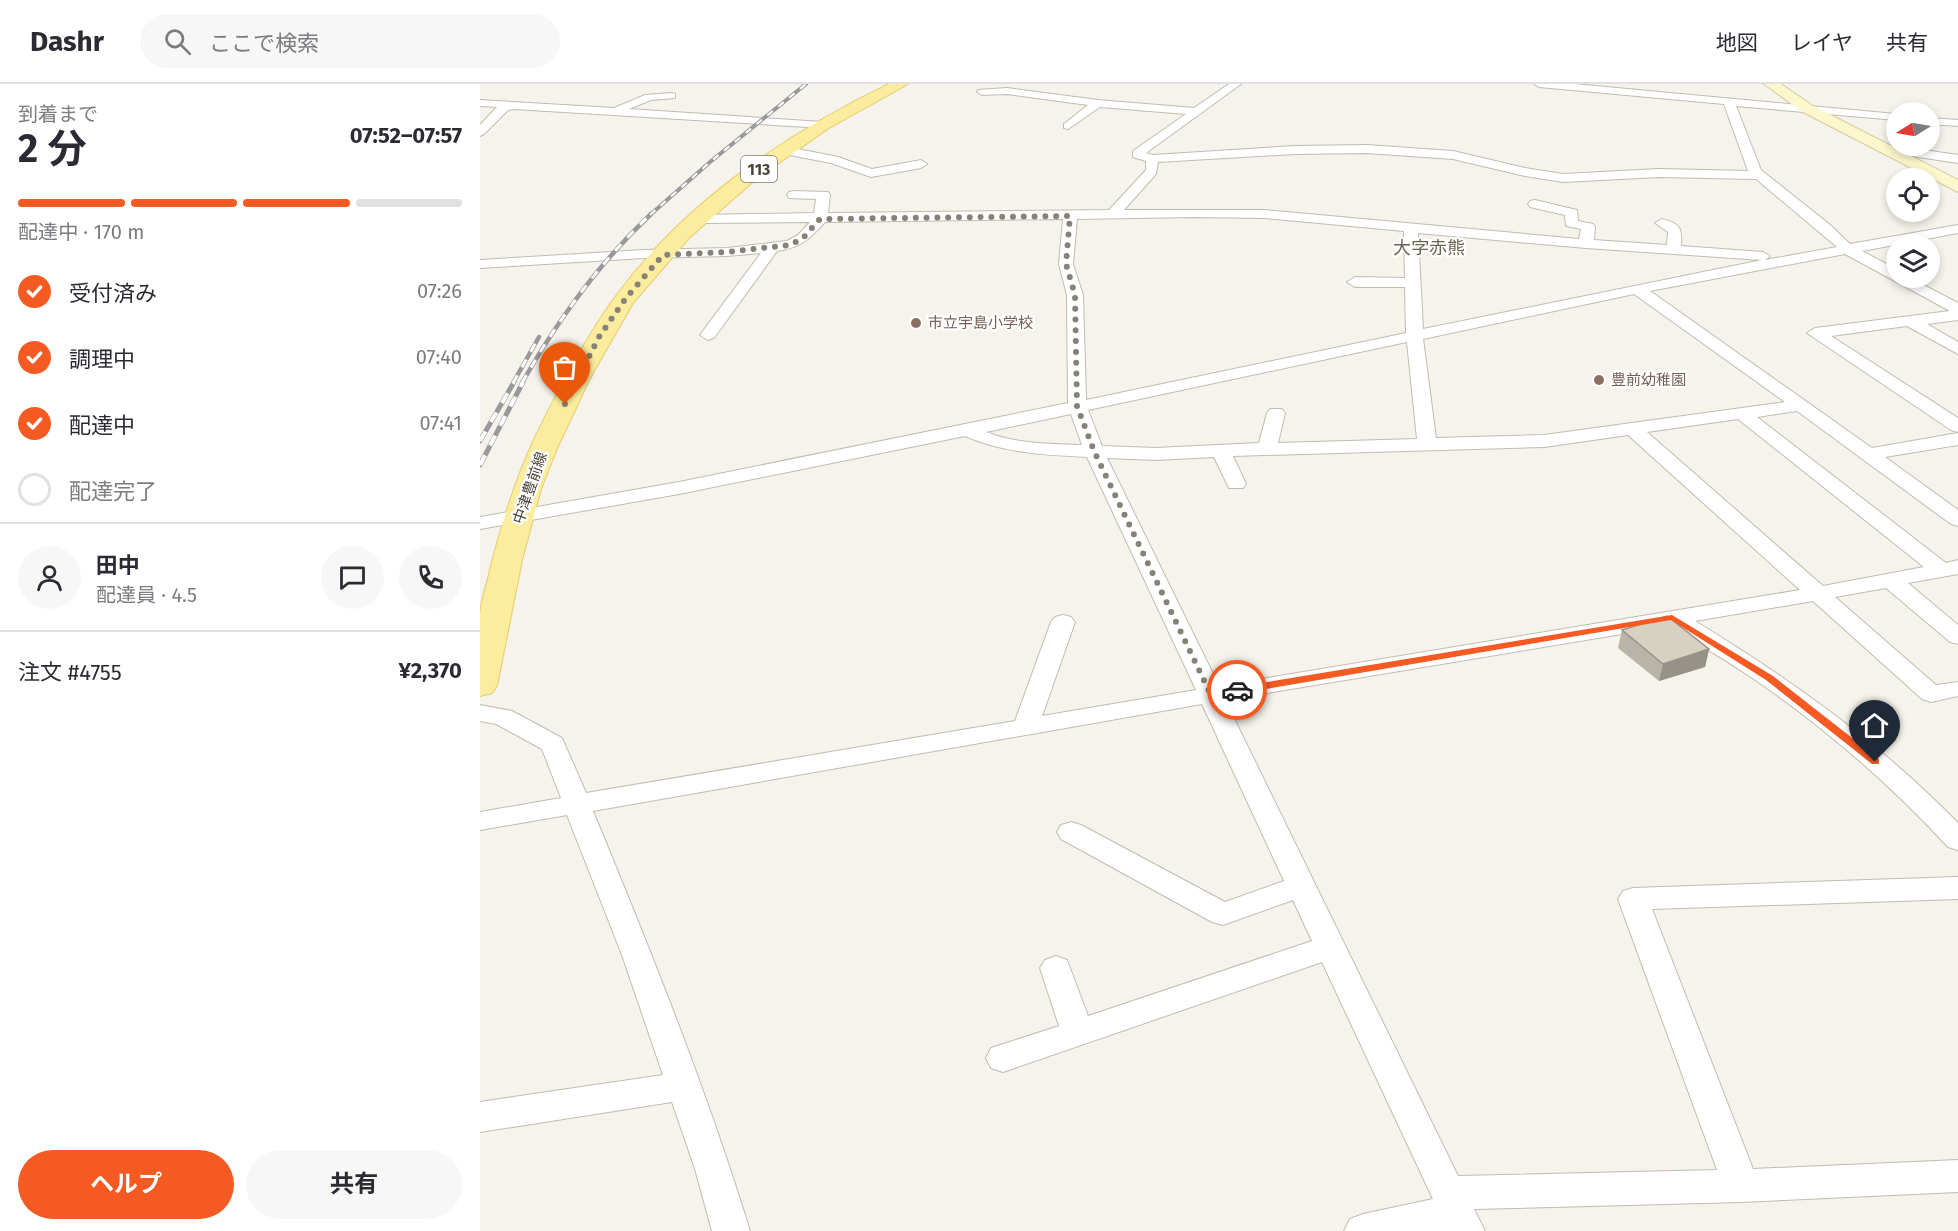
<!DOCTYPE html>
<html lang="ja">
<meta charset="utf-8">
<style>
body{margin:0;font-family:"Fira Sans","Noto Sans JP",sans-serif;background:#f7f7f7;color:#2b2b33;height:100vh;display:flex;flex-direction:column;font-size:22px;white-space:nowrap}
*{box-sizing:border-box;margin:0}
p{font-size:20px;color:#7c7c81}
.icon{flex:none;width:33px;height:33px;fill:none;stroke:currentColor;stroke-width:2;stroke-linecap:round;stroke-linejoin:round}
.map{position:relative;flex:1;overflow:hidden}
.details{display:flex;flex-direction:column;background:#fff;width:480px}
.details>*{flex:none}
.needle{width:39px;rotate:259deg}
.buttons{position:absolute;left:1406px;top:18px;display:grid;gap:12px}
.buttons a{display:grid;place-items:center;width:54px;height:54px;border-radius:50%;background:#fff;box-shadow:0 3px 9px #0003;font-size:30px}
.pin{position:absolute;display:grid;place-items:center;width:51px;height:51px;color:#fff;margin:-62px -26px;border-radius:50% 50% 50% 0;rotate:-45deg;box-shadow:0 0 6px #0007}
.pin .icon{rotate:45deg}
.courier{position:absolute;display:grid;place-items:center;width:60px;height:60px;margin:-30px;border:4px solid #f55a23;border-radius:50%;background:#fff;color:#222;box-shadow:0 2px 8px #0007}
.overview em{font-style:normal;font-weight:700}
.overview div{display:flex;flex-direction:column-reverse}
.overview{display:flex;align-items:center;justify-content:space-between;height:102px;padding:0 18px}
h1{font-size:39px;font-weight:700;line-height:45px}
.bar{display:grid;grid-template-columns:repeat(4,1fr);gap:9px 6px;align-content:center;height:72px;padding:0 18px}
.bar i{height:8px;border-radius:4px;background:#e1e1e2}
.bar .active{background:#f55a23}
.bar p{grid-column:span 4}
.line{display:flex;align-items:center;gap:15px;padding:0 18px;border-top:2px solid #e1e1e2}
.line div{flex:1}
.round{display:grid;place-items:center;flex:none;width:63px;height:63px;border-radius:32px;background:#f7f7f7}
ol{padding:0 18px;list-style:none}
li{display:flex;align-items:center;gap:18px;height:66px}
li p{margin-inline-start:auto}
li .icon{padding:6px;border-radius:50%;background:#f55a23;color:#fff;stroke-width:4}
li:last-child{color:#7c7c81}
li i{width:33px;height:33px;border:3px solid #e1e1e2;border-radius:50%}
.button{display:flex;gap:12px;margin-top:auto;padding:12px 18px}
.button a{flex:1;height:69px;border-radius:36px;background:#f55a23;color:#fff;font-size:24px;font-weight:700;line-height:69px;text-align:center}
.button a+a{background:#f7f7f7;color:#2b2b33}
header{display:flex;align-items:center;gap:36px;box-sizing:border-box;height:84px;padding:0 30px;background:#fff;border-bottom:2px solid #e1e1e2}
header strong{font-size:28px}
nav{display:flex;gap:33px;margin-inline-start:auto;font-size:21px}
.search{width:420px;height:54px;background:#f7f7f7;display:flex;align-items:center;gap:15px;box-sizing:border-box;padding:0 21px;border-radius:33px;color:#7c7c81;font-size:22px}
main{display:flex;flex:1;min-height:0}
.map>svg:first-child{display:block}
</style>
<header>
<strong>Dashr</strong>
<div class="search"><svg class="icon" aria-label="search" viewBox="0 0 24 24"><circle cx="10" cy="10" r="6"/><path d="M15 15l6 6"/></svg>ここで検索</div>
<nav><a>地図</a><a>レイヤ</a><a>共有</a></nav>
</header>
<main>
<section class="details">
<div class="overview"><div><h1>2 分</h1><p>到着まで</p></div><em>07:52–07:57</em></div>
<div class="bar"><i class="active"></i><i class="active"></i><i class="active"></i><i></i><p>配達中 · 170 m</p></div>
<ol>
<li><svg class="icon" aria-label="check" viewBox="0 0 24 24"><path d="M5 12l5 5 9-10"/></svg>受付済み<p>07:26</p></li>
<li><svg class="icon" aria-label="check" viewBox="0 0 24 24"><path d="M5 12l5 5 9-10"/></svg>調理中<p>07:40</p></li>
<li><svg class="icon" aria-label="check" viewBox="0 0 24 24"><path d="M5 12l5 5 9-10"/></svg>配達中<p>07:41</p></li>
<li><i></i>配達完了</li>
</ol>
<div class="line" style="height:108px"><a class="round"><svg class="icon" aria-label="person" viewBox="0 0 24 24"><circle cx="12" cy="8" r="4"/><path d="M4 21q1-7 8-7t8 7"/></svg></a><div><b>田中</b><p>配達員 · 4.5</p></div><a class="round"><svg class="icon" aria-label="chat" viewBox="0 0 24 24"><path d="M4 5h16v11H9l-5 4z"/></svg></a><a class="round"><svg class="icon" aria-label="phone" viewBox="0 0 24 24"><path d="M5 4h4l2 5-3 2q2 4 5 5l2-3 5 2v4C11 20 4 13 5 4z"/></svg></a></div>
<div class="line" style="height:78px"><div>注文 #4755</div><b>¥2,370</b></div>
<div class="button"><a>ヘルプ</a><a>共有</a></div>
</section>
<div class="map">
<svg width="1478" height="1147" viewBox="0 0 1478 1147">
<rect width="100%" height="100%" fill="#f5f3eb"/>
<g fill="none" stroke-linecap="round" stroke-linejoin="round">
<defs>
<g id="street">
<path d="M749,0h12l-95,69 7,2 142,-9 72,-1 86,6 72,17 38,6 96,-5 89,2 -24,-67 -185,-17 -5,-3h40l322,30v6l-160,-14 25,64 68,54 21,20 108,-19v8l-96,18 34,18v9h14l48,25v17l-31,4 31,18v12l-51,-28 -76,10 127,82v14l-7,-2 -144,-97 8,-5 135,-17 -105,-57 -195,37 222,157 86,-15v12l-73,12 73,53v16l-7,-2 -154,-113 -40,6 189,146 12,-3v14l-50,9 50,42v19l-8,-2 -64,-54 -51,9 101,88 22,-3v14l-27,6 -9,-3 -109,-98 -118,20c95,58 185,122 263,202v27l-10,-3c-59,-64 -125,-121 -197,-170 -27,-18 -54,-34 -81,-51l-445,74 233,476 259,-6 -99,-271 5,-8 10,-3 325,-11v22l-306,10 101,260 205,-9v32l-217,10 -267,7 11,22h-141l6,-12 13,-5 70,-15 -111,-237 -319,110 -12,-4 -5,-10 5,-10 68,-22 -19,-58 5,-8 11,-4 11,4 21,56 224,-75 -19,-41 -70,25 -11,-3 -151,-83 -4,-7 4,-7 10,-3 10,3 144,77 59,-21 -82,-177 -609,107c57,138 113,277 157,420h-38l-17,-62 -23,-67 -192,30v-30l183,-27 -41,-120 -55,-140 -87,15v-18l81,-14 -19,-49 -46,-25 -16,-3v-16l32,6 50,27 24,55 429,-72 36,-99 4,-5 8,-2 8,2 4,5 -33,94 154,-26 -109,-233c-42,-2 -83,-4 -122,-21l-286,58 -199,35v-12l199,-35 389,-79 -1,-108 -8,-31 4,-45 -238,3c-15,17 -25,26 -48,29l-63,87 -6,2 -8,-5 61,-82 -34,3 -83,2 -164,10v-8l164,-10 83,-2 60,-7 11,-6 12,-13 -111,1 -7,-4 7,-4 115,-2 2,-14 -27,-1 -2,-3 2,-3 5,-1 34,1 2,3 -2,18 281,-3 37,-40v-9l-13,-4v-6l53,-37 -86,-7 -32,22 -4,-1v-4l24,-19 -81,-11 -25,1 -5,-3 1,-2 29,-2 91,12 96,8zM887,69l86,6 72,17 38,6 96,-5 97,2 81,68 -72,13 5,-4 -7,-4 -82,-6c1,-18 0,-22 -19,-27l-7,4 13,9 -1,13 -73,-5 1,-13 -2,-3 -15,-3 -1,-11 -42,-10 -5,1 -2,3 2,3 35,8 1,11 15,3 -2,10 -315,-29h-140l32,-36 2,-12 137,-8zM714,133l70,1 140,13 1,47 -50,-1 -8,5 8,5h50l1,46 -320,67 -3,-105 -10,-31 4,-45zM938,149l168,15 176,12 -339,69zM1154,210l151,108 -241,33 -108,3 -13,-99zM927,258l10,97 -139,4 7,-30 -3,-4h-12l-3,4 -8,30 -103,5 -54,-2 -14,-36zM591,330l11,31c-32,-1 -66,-1 -96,-13zM1258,335l186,148 -101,19 -176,-154zM1148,351l172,155 -581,96 -112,-228 49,2 58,-3 15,31h14l3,-4 -13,-28 311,-9z"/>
<path d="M191,9l4,1v4l-24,2 -22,9 194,13 6,3 -6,3 -308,-19 -7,1 -24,24 -4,2v-11l17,-18 -17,-1v-6l134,8 31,-13z"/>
<path d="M1449,34l29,2v6l-29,-2z"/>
<path d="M1403,60l75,11v8l-79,-12 -2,-3z"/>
<path d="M303,62l55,11 34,12 49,-9 6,4 -6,4 -50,9 -40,-14 -52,-10v-6z"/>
</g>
<path id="secondary" d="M1284,0h17l32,22 145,74v12l-155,-80z"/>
<path id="primary" d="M409,0h19l-79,44 -73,51 -67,59 -56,65 -43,75 -32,68 -17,43 -19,71 -25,126 -5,7 -12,3c0,-27 0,-55 0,-81 1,-15 7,-30 10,-45 11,-44 24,-87 43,-128 24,-51 50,-101 83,-146 69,-94 170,-162 273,-212z"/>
</defs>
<!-- street casing -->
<use href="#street" stroke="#c1bcae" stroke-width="2"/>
<!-- secondary casing -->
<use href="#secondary" stroke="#d4cb9c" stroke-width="2"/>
<!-- primary casing -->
<use href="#primary" stroke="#e2cc6d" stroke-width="2"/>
<!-- street -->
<use href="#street" fill="#fff" fill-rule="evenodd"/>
<!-- secondary -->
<use href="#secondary" fill="#fdf7cd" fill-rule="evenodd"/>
<!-- primary -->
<use href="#primary" fill="#fcec9e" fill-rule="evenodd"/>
<defs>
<path id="rail-far2" d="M170,131l60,-53 96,-78"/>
<g id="rail-far1">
<path d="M33,299l26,-46"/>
<path d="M42,299c35,-62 77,-120 129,-169"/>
</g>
<g id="rail">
<path d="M0,357l34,-59"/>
<path d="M0,381l43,-83"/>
</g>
</defs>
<!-- rail-far2 casing -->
<use href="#rail-far2" stroke="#999" stroke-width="4"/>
<!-- rail-far1 casing -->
<use href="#rail-far1" stroke="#999" stroke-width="4.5"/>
<!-- rail casing -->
<use href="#rail" stroke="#999" stroke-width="5"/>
<!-- rail-far2 -->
<use href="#rail-far2" stroke="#fff" stroke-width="2" stroke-dasharray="7" stroke-linecap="butt"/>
<!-- rail-far1 -->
<use href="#rail-far1" stroke="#fff" stroke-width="3" stroke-dasharray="9" stroke-linecap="butt"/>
<!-- rail -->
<use href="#rail" stroke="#fff" stroke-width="4" stroke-dasharray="11" stroke-linecap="butt"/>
</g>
<!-- wall -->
<path fill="#b9b4a6" d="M1142,546l87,19 -4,18 -46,14 -41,-33z"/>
<!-- shaded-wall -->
<path fill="#969287" d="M1229,565l-4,18 -46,14 4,-17z"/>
<!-- building -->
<path fill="#d7d1c1" stroke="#969287" stroke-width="1.5" d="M1187,532l42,33 -46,15 -41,-34z"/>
<!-- route -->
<path fill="#f55a23" d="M1192,531l101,61 106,83v5h-7l-106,-84 -95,-60 -434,74 -5,-4 5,-3z"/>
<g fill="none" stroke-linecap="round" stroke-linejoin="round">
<!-- done -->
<path stroke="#868277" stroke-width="6" stroke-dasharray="0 10.8" d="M85,320l34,-67 27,-39 37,-43 64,-3 63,-7 13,-7 17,-19 250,-3 -4,48 9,31 2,111 17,45 117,244 26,-5"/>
</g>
<!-- markers -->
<g fill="#8d6e63" stroke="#fff" stroke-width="2">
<circle cx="436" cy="239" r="6"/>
<circle cx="1119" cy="296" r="6"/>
</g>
<g text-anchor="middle" stroke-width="4.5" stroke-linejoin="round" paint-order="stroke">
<!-- far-education labels -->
<g font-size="15" fill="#785e54" stroke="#fff" text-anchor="start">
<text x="448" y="244">市立宇島小学校</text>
<text x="1131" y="301">豊前幼稚園</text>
</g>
<!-- far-street labels -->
<g font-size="15" fill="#4a4539" stroke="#fff">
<text transform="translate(50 404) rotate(-71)" y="5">中津豊前線</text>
</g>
<!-- shield labels -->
<rect fill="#fff" stroke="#807d74" stroke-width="1.5" x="261" y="72" width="36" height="26" rx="4.5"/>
<g font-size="16" font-weight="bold" fill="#4a4539">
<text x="279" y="91">113</text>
</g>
<!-- far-quarter labels -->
<g font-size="18" fill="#6c6450" stroke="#fff">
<text x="949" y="170">大字赤熊</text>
</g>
</g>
</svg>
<div class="buttons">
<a><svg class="needle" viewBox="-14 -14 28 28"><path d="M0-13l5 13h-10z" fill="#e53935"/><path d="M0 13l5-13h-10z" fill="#7c7c81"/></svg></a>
<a><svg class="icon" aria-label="locate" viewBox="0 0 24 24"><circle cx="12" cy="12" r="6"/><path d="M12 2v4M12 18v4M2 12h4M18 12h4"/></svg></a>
<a><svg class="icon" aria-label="layers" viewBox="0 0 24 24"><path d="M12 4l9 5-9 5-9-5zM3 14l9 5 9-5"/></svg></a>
</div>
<div class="pin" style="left:85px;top:320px;background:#ea580c"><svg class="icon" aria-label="bag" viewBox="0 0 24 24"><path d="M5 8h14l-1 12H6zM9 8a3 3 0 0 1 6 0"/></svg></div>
<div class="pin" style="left:1395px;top:678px;background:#1f2937"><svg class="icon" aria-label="home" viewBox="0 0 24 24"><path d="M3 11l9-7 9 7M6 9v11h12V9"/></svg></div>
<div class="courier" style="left:757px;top:606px"><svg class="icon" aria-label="car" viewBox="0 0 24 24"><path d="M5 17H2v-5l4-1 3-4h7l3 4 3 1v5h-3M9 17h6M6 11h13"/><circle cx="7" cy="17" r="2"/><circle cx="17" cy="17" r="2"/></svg></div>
</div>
</main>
